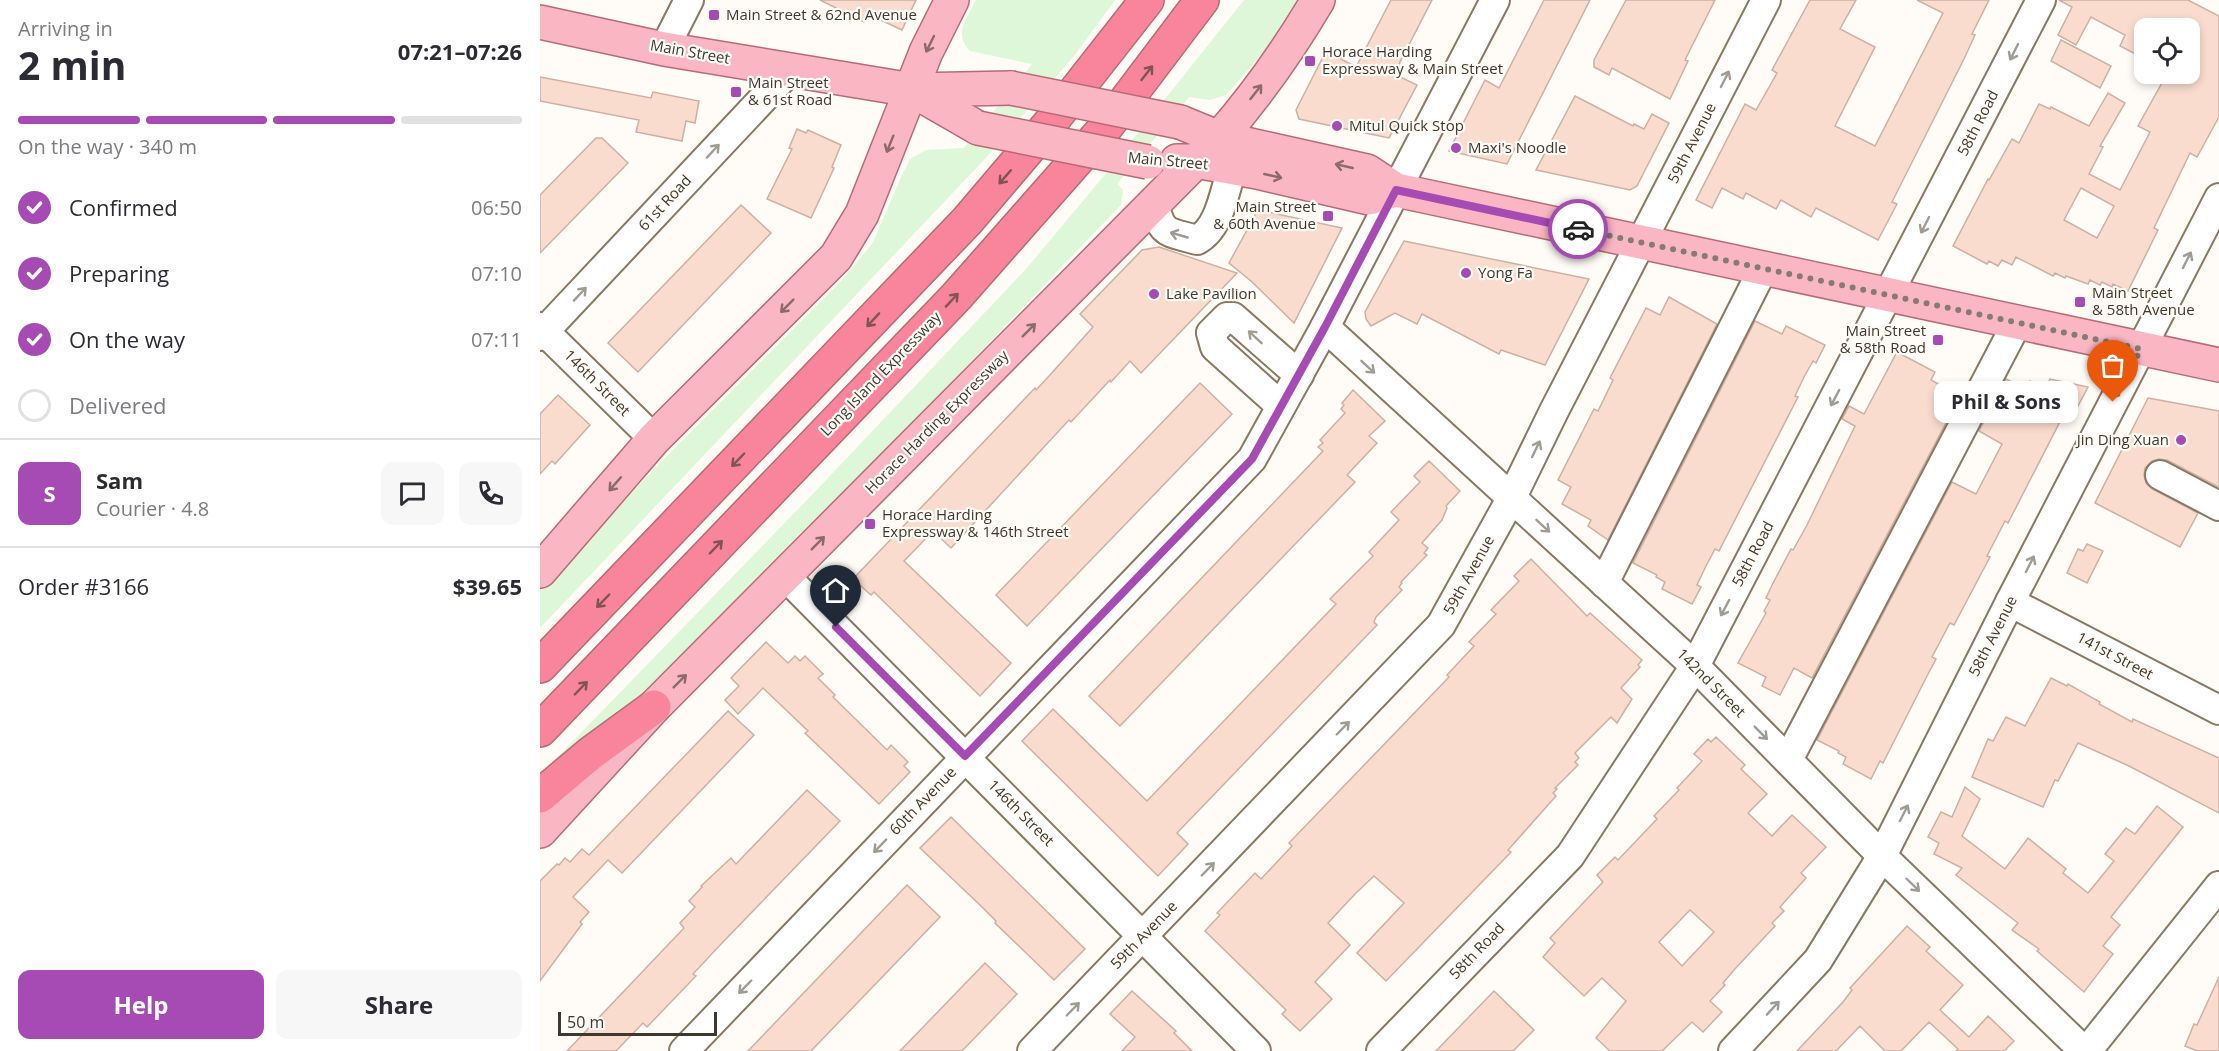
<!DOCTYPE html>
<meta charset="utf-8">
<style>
body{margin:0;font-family:"Open Sans",sans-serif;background:#f7f7f7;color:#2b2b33;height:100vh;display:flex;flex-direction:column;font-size:22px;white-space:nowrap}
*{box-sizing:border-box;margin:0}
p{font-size:20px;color:#7c7c81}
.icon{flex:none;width:33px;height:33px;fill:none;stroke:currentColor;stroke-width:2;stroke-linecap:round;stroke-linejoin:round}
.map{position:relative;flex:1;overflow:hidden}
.side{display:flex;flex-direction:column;background:#fff;width:540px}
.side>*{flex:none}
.controls{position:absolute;left:1594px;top:18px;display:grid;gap:12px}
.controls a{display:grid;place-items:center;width:66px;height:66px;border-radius:12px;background:#fff;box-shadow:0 3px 9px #0003;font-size:30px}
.scale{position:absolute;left:18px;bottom:15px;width:159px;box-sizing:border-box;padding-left:6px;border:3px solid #3f382e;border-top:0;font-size:16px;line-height:21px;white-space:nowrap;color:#3f382e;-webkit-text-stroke:4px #fffbf6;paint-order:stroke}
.pin{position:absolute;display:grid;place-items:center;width:51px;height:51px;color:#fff;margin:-62px -26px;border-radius:50% 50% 50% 0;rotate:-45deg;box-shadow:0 0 6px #0007}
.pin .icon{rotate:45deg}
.courier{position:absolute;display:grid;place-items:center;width:60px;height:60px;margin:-30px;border:4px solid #a64ab4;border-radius:50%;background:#fff;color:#222;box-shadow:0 2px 8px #0007}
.bubble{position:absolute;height:42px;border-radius:12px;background:#fff;box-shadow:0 3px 9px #0003;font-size:20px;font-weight:700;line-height:42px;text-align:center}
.overview em{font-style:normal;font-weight:700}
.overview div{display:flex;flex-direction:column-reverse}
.overview{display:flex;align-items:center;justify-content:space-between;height:102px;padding:0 18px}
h1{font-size:39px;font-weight:700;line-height:45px}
.bar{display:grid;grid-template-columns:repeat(4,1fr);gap:9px 6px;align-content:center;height:72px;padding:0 18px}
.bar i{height:8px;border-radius:4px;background:#e1e1e2}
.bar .on{background:#a64ab4}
.bar p{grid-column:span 4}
.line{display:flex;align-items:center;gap:15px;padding:0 18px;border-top:2px solid #e1e1e2}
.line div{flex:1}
.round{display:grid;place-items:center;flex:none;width:63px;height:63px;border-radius:12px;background:#f7f7f7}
ol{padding:0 18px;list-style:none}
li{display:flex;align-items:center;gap:18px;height:66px}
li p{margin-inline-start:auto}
li .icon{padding:6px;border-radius:50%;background:#a64ab4;color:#fff;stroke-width:4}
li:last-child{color:#7c7c81}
li i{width:33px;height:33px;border:3px solid #e1e1e2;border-radius:50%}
.primary-button{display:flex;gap:12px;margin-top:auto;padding:12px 18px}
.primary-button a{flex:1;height:69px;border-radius:12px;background:#a64ab4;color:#fff;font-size:24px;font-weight:700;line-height:69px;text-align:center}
.primary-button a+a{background:#f7f7f7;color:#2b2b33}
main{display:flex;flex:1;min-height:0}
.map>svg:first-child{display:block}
</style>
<main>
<section class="side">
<div class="overview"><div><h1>2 min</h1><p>Arriving in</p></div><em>07:21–07:26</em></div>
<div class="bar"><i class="on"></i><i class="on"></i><i class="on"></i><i></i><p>On the way · 340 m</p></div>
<ol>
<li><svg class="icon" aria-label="check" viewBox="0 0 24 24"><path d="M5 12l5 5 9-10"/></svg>Confirmed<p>06:50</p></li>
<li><svg class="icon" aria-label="check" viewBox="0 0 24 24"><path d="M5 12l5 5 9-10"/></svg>Preparing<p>07:10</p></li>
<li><svg class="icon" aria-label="check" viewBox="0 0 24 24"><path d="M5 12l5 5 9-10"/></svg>On the way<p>07:11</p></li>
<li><i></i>Delivered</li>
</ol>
<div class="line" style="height:108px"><b class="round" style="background:#a64ab4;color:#fff">S</b><div><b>Sam</b><p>Courier · 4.8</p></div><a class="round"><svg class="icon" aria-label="chat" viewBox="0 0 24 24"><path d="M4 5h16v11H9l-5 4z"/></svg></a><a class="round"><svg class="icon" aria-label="phone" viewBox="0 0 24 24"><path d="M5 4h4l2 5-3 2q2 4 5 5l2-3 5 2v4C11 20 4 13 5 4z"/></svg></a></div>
<div class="line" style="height:78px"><div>Order #3166</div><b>$39.65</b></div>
<div class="primary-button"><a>Help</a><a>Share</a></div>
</section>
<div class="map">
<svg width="1679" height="1051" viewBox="0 0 1679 1051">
<rect width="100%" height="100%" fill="#fffbf6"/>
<!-- green -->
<g fill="#ddf7d8">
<path d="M436,0h139l-41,56 -91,105 -443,467v-39l126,-132 175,-176 31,-37 31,-71 7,-14 16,-9 38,-2 68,-84 -62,-13c-17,-17 -3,-33 6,-51z"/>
<path d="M704,0h54l-32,50 -40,45 -16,5 -21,-3 -72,87 6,6 -2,15 -447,467 -134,103 268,-276 218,-230 72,-86z"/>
</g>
<!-- building -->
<g fill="#fadccf" stroke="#cdb0a4" stroke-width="1.5" fill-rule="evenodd">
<path d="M280,0h96l-14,30 -34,-16 -4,8z"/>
<path d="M851,0h41l-38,74 23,11 -28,53 -90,-19 -3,-9 30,-59 30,16z"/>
<path d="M1004,0h46l-83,164 -58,-13 36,-71 14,8z"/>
<path d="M1086,0h89l-30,60 3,1 -18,38 -58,-31 -3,7 -15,-8v-7z"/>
<path d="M1270,0h46l-16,29 35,18 -40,79 40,20 68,-133 -26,-13h72l-17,34 3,1 -11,24 -72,143 5,2 -19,36 -62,-32 -5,9 -30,-17 -5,9 -30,-16 -3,6 -21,-11 -10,20 -16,-8 49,-96 11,6 21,-37 -5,-3z"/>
<path d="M1519,0h129l31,16v101l-22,40 -7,-4 -36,75 4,2 -30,61 -15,-7 -1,3 -10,-5 -2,3 -10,-5 -2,4 -22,-8 -1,2 -10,-5 -2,3 -37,-19 -4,8 -10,-5 -4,6 -9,-5 -2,3 -34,-18 35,-67 1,1 23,-41 7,4 20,-39 11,5 1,-2 38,19 19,-33 17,10 -25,43 3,1 -14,27 31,16 30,-58 -12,-6 29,-52h23v-46h-45v31l-25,-13 5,-11 -34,-18 -15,28 -18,-10 14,-28zM1541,188l33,18 -17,32 -33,-18z"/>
<path d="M1521,40l50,26 -11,22 -49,-27z"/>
<path d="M0,77l111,21 2,-6 46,9 -4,22 -9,-2 -4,20 -46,-9 3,-12 -99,-19z"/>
<path d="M1035,96l58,30 1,-2 10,5 8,-15 17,9 -32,63 -7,4 -94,-20z"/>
<path d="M257,129l9,4 2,-3 33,15 -9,22 2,1 -23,50 -44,-19 25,-50 -3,-1z"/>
<path d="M56,138h6l26,25 -88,90v-58z"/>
<path d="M201,205l30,28 -133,139 -30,-29z"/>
<path d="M718,210l84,18 -48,95 -43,-42 -22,-18z"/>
<path d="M864,241l185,38 -44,86 -44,-15 -2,4 -77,-40 -5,10 -22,-11 -24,13 -5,-7 -1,-7z"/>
<path d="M619,247l78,26 -96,100 -11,-12 -19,21 -1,-2 -39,42 -2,-2 -13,14 -105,114 -18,-17 -29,30 107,102 -31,33 -106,-104 -3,3 -18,-16 182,-191 1,2 13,-14 44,-49 -13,-13 62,-64z"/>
<path d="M1129,297l48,27 -109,216 -20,-14 3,-6 -29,-16 9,-17 -13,-7 36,-71 4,2 15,-31 -3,-2 36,-70 14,7z"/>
<path d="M1215,321l27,13 4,-8 39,19 -9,18 -3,-2 -9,16 -9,19 3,1 -79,154 -4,-2 -9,17 -9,19 4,2 -9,17 -30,-15 3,-7 -9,-5 1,-2 -24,-12z"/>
<path d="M1357,352l38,20 -4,8 29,16 -148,282 -18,-10 -14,27 -18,-9 4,-9 -28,-14 28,-50 -2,-2 6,-11 -4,-2 6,-13 19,-36 2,1 14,-25 48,-99 -13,-7 7,-13 15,8z"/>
<path d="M1466,379l20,10 4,-8 15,7 5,-9 38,8 -10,19 -4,-2 -4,8 -4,-2 -58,113 -3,-2 -18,35 3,1 -36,68 -4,-2 -18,34 4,2 -9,17 -44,87 -3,-2 -9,18 -28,-15 3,-7 -8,-4 1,-2 -22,-11 135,-258 24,12 26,-50 -23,-13z"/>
<path d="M660,383l32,31 -205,212 -31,-31z"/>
<path d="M813,390l32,31 -16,15 8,7 -30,32 8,7 -235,244 -31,-30 234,-245 -5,-4 5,-4 -3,-3 25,-27 -4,-4 3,-4 -2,-2z"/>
<path d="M18,395l32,30 -35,39 -3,-3 -12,13v-60z"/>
<path d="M1608,398l71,13v76l-52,-27 -8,-1 -7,2 -7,7 -1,7 2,8 6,6 46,24 -18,34 -85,-44z"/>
<path d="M889,461l31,30 -14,15 1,2 -5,12 -20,23 6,5 -4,5 3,2 -26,27 1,1 -3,4 3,3 -26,27 -2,5 3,3 -200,208 11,11 -30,32 -136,-135 31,-32 94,92 189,-197 -6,-5 43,-43 -4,-4 30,-32 -8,-8 29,-30 -6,-6z"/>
<path d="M1547,544l16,7 -16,32 -20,-10 11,-24 5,2z"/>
<path d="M991,559l56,57 3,-3 52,47 -4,5 2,2 -19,21 11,11 -15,24 -6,-6 -36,36 4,5 -4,4 3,3 -23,23 2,1 -4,4 3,3 -48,54 3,2 -125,129 -29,-28 47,-50 -30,-27 -19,18 -27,29 22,22 -35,37 17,17 -32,32 -18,-17 4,-4 -81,-79 15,-16 -3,-2 38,-40 6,6 31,-33 -3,-3 160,-166 -2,-2 27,-29 -5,-4 27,-28 -5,-4 28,-29 -5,-5z"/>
<path d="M226,642l22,21 7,-7 5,5 5,-5 18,18 -5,4 17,17 -2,2 54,53 4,-5 17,17 -4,4 6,6 -31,32 -74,-71 3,-2 -45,-43 -25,26 -13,-14 14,-14 -8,-8z"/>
<path d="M1511,678l16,8 1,-2 32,18 -1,2 33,18 1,-3 86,39v55l-90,-47 -51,-23 -20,38 -3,-1 -12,27 -71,-30 16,-38 5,2 13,-24 19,9z"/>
<path d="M188,711l26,24 -132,138 -14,-13 -35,37 16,15 -9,10 2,2 -42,57v-100l17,-17 2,1 6,-7 5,4 12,-13 7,6z"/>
<path d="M1176,737l29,28 -4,4 26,25 -19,19 24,23 20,-21 34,32 -25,26 5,5 -26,29 4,4 -12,12 3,3 -41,44 -11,13 2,2 -15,16 12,11 -19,20 -11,-10 -30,29h-52l-14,-13 30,-37 -24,-23 -18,18 -41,-39 12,-14 -5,-5 53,-56 -6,-7 18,-18 3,3 39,-41 -3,-3 25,-26 -2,-2 25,-27 -8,-7 14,-15 3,3zM1150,910l24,22 -32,34 -23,-24z"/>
<path d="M1425,787l15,12 -18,37 43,33 23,-31 38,31 -3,4 25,20 26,-32 -9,-7 21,-26 9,6 22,-28 26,21 -72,90 9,8 -17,21 10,8 -29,38 -47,-41 2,-2 -27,-19 6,-7 -62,-48 6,-7 -28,-14 5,-11 -11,-6 13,-25 11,5z"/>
<path d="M267,790l33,31 -118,122 -29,31 3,2 -49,51 -4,-4 -27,28h-49l117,-123 -4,-5 15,-16 -6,-6 13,-14 -1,-1 30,-28 5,6z"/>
<path d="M411,817l134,132 -31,31 -59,-57 1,-2 -14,-14 -62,-59z"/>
<path d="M367,885l33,32 -129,134h-63z"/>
<path d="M1367,926l23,21 -4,4 37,34 -23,25 29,27 19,-21 26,25 -10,10h-48l2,-2 -29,-27 -28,29h-16l-25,-25 -24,25h-39l46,-49 9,-12 -2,-2z"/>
<path d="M445,963l32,31 -55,57h-62z"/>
<path d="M1679,977v74h-22l-12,-5 9,-22 3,1z"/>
<path d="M592,991l44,40 -2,2 18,18h-70l13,-14 -25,-23z"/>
<path d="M954,991l40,39 -21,21h-77z"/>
</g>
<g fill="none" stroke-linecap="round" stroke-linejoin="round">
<defs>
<g id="minor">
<path d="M124,49l25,-49"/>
<path d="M614,203c8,33 13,28 43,37 23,-12 27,-48 35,-71"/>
<path d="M0,327l114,112"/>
<path d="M785,327l370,339 187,190 202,195"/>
<path d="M0,336l251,-267"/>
<path d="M741,406l-66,-59 -4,-14 16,-16h6l66,58"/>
<path d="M1620,475l59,31"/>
<path d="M245,576l471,475"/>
<path d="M1064,583l159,-314"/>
<path d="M1470,602l209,108"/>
<path d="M1248,760l229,-437"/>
<path d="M144,1051l568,-592 73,-132 170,-327"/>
<path d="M492,1051l409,-426 71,-128 42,-86 212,-411"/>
<path d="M841,1051l189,-195 125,-190 346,-666"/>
<path d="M1193,1051l85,-91 64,-104 128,-254 209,-404"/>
<path d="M1547,1051l132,-165"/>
</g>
<g id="major">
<path d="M0,22l124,27 248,41 99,-2"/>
<path d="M372,90l66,38"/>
<path d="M640,122l39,16 148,33 29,19 823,175"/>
<path d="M637,161h18l62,11 112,26 27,-8"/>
<path d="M0,571l114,-132 182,-182 26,-43 64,-162 26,-52"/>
<path d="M0,831l114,-124 565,-569c38,-43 70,-89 99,-138"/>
</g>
<g id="highway">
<path d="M0,666l427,-445 85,-100 95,-121"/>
<path d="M0,730l416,-433 150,-170 96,-127"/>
<path d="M0,796l51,-43 63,-46"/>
</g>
</defs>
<!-- minor casing -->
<use href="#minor" stroke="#897962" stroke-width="32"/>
<!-- major casing -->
<use href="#major" stroke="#b76a76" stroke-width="36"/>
<!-- highway casing -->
<use href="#highway" stroke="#b76a76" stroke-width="36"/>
<!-- minor -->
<use href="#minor" stroke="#fff" stroke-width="28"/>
<!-- major -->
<use href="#major" stroke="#fbb6c4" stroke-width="33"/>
<!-- highway -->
<use href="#highway" stroke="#f8859c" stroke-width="33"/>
<defs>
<g id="major-bridge">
<path d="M471,88l169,34"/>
<path d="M438,128l170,34"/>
</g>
</defs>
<!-- major-bridge casing -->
<use href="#major-bridge" stroke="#b76a76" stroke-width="36" stroke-linecap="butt"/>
<!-- major-bridge -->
<use href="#major-bridge" stroke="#fbb6c4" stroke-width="33"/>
</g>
<!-- one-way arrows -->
<defs><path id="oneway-shaft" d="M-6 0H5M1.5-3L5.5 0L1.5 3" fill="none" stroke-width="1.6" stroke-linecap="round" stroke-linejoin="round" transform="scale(1.5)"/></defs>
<g stroke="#8a6a6a">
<use href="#oneway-shaft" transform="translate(390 44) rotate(116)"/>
<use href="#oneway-shaft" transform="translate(716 92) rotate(-52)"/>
<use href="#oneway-shaft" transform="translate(350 144) rotate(112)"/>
<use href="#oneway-shaft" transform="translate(804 166) rotate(-167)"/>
<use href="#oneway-shaft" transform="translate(733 176) rotate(13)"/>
<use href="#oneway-shaft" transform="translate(247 306) rotate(135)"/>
<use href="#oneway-shaft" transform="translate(489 330) rotate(-45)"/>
<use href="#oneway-shaft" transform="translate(75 484) rotate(131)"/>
<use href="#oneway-shaft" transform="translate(278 543) rotate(-45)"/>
<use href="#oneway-shaft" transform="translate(140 681) rotate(-45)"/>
</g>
<g stroke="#9f9c96">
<use href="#oneway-shaft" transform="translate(1474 52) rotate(117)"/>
<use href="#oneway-shaft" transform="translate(1185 79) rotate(-63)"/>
<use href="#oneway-shaft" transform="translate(173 151) rotate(-47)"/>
<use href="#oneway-shaft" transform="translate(1385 225) rotate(117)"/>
<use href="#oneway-shaft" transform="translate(639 235) rotate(-164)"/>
<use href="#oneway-shaft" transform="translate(1647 260) rotate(-63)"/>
<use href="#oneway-shaft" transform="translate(40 294) rotate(-47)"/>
<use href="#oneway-shaft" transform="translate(715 337) rotate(-137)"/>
<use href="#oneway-shaft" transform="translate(828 367) rotate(43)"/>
<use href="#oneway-shaft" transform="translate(1295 398) rotate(118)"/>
<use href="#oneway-shaft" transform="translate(996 449) rotate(-64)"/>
<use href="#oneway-shaft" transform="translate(1003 526) rotate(43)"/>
<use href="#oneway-shaft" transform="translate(1490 564) rotate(-63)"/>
<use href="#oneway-shaft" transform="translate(1185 608) rotate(118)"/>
<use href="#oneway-shaft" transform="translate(803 728) rotate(-46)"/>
<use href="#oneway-shaft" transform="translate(1221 733) rotate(45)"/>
<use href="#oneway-shaft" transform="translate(1364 813) rotate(-63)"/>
<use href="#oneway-shaft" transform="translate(340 846) rotate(134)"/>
<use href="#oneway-shaft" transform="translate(668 869) rotate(-46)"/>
<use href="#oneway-shaft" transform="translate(1373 885) rotate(44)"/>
<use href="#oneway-shaft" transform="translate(205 987) rotate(134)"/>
<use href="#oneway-shaft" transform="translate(1233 1008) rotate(-47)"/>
<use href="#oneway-shaft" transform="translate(533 1009) rotate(-46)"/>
</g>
<g stroke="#805354">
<use href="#oneway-shaft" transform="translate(607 73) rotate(-52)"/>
<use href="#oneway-shaft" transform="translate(465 177) rotate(131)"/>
<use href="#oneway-shaft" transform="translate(412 300) rotate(-47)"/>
<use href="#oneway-shaft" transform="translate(333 320) rotate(133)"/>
<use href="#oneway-shaft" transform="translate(198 460) rotate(134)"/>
<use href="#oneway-shaft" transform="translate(176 547) rotate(-46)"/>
<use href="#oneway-shaft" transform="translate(63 601) rotate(134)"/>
<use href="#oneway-shaft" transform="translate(41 688) rotate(-46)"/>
</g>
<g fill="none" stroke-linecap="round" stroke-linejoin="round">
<!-- done -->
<path stroke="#827c74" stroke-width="6" stroke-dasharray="0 10.8" d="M1038,229l563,120 -28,53"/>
<!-- route -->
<path stroke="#a64ab4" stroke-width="8" d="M296,627l129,129 287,-297 73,-132 71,-137 182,39"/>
</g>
<!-- markers -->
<g fill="#a64ab4" stroke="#fffbf6" stroke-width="2">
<rect x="168" y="9" width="12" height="12" rx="3"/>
<rect x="764" y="55" width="12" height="12" rx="3"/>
<rect x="190" y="86" width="12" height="12" rx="3"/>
<circle cx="797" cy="126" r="6"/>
<circle cx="916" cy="148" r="6"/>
<rect x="782" y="210" width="12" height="12" rx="3"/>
<circle cx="926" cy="273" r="6"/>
<circle cx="614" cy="294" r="6"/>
<rect x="1534" y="296" width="12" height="12" rx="3"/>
<rect x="1392" y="334" width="12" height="12" rx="3"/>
<circle cx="1641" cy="440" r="6"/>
<rect x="324" y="518" width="12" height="12" rx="3"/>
</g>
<g text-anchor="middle" stroke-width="4.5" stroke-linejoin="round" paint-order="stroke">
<!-- poi labels -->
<g font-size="15" fill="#3f382e" stroke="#fffbf6" text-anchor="start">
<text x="186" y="20">Main Street &amp; 62nd Avenue</text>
<text x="782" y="57">Horace Harding<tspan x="782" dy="17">Expressway &amp; Main Street</tspan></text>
<text x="208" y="88">Main Street<tspan x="208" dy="17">&amp; 61st Road</tspan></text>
<text x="809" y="131">Mitul Quick Stop</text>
<text x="928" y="153">Maxi's Noodle</text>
<text x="776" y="212" text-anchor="end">Main Street<tspan x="776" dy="17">&amp; 60th Avenue</tspan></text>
<text x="938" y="278">Yong Fa</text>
<text x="1552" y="298">Main Street<tspan x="1552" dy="17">&amp; 58th Avenue</tspan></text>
<text x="626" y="299">Lake Pavilion</text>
<text x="1386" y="336" text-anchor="end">Main Street<tspan x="1386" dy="17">&amp; 58th Road</tspan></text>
<text x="1629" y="445" text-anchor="end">Jin Ding Xuan</text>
<text x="342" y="520">Horace Harding<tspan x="342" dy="17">Expressway &amp; 146th Street</tspan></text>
</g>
<!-- street labels -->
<g font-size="15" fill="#3f382e" stroke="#fffbf6">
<text transform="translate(150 52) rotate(10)" y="5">Main Street</text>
<text transform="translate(1438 123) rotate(-63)" y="5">58th Road</text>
<text transform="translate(1152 143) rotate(-63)" y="5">59th Avenue</text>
<text transform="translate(628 161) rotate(5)" y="5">Main Street</text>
<text transform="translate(125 203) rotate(-47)" y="5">61st Road</text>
<text transform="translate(341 374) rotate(-46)" y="5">Long Island Expressway</text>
<text transform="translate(57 383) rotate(45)" y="5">146th Street</text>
<text transform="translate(397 422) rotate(-45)" y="5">Horace Harding Expressway</text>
<text transform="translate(1213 554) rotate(-62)" y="5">58th Road</text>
<text transform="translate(929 575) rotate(-61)" y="5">59th Avenue</text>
<text transform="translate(1453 636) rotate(-63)" y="5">58th Avenue</text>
<text transform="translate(1575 656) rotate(28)" y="5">141st Street</text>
<text transform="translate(1171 683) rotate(45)" y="5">142nd Street</text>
<text transform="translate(383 801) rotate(-46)" y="5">60th Avenue</text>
<text transform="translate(481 813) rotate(45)" y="5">146th Street</text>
<text transform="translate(604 935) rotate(-46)" y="5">59th Avenue</text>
<text transform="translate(937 951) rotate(-46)" y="5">58th Road</text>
</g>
</g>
</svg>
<div class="controls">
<a><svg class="icon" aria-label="locate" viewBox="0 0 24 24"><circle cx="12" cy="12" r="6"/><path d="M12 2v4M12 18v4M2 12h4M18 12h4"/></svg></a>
</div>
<div class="scale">50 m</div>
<div class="pin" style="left:1573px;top:402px;background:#ea580c"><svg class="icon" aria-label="bag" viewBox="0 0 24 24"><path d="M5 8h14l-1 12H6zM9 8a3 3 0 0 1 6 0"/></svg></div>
<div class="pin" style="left:296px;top:627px;background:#1f2937"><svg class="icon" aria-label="home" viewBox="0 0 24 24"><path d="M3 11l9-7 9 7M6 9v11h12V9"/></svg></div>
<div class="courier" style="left:1038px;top:229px"><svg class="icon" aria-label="car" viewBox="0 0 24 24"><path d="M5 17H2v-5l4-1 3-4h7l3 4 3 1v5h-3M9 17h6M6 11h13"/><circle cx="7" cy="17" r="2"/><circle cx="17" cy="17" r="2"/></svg></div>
<div class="bubble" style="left:1394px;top:381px;width:144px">Phil &amp; Sons</div>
</div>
</main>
